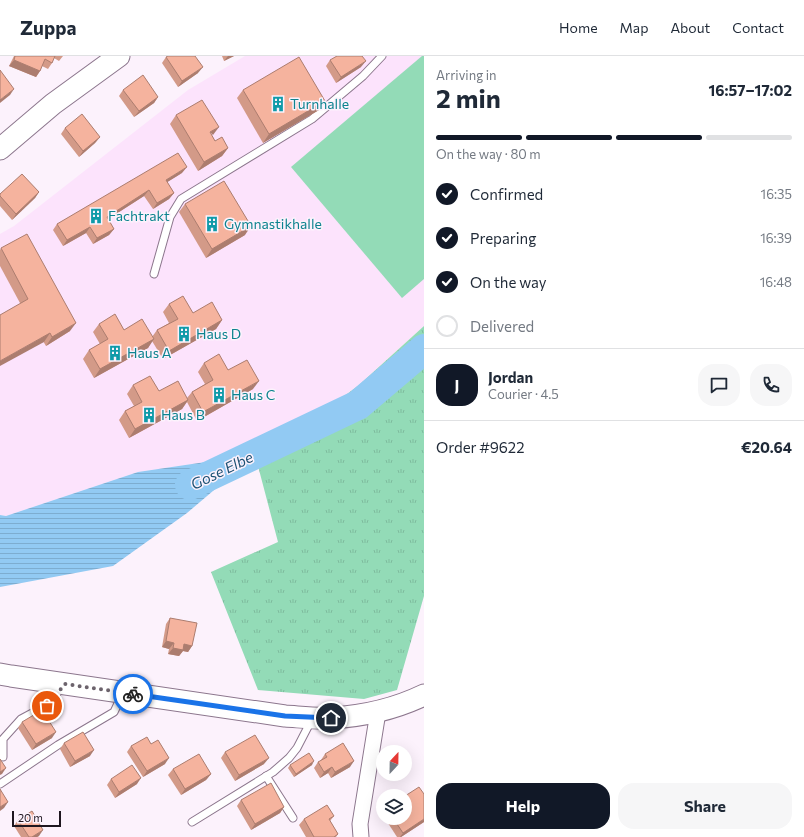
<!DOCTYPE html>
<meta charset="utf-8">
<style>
body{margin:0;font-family:Commissioner,sans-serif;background:#f6f6f7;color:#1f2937;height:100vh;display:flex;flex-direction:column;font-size:15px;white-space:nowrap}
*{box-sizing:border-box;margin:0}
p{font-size:13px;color:#747a83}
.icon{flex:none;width:22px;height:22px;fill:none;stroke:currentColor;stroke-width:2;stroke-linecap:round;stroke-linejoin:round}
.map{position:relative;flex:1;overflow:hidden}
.details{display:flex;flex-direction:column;background:#fff;width:380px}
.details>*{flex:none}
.needle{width:26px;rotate:22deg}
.buttons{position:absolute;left:376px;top:689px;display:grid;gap:8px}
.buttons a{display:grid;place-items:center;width:36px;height:36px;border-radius:50%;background:#fff;box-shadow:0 4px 16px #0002;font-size:20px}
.scale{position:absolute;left:12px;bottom:10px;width:49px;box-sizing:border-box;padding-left:4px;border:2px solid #1e161f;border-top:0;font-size:11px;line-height:14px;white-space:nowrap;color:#1e161f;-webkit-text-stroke:3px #fcf2fc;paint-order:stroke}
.pin{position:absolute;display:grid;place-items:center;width:34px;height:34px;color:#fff;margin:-17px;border:2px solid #fff;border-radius:50%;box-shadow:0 1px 4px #0007}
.courier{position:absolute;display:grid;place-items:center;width:40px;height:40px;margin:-20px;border:3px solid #1a73e8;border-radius:50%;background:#fff;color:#222;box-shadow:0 1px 5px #0007}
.summary em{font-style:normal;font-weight:700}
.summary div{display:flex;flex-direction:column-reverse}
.summary{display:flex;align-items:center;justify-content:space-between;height:68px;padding:0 12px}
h1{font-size:26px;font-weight:700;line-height:30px}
.bar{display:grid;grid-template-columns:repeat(4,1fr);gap:6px 4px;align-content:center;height:48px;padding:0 12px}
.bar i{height:5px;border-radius:3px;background:#e0e1e3}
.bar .current{background:#111827}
.bar p{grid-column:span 4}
.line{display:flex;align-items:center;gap:10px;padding:0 12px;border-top:1px solid #e0e1e3}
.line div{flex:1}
.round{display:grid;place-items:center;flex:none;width:42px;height:42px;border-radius:16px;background:#f6f6f7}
ol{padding:0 12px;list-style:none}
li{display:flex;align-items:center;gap:12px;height:44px}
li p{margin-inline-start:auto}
li .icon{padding:4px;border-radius:50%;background:#111827;color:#fff;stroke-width:4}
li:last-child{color:#747a83}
li i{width:22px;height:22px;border:2px solid #e0e1e3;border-radius:50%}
.cta{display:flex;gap:8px;margin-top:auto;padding:8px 12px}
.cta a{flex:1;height:46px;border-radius:16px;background:#111827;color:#fff;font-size:16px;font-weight:700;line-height:46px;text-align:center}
.cta a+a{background:#f6f6f7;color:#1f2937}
header{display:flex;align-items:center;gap:24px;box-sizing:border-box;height:56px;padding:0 20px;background:#fff;border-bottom:1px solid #e0e1e3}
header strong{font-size:19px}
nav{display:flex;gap:22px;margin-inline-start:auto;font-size:14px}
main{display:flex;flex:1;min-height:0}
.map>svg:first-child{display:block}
</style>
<header>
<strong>Zuppa</strong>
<nav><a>Home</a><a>Map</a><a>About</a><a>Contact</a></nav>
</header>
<main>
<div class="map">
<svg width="424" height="781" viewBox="0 0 424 781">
<defs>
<pattern id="grass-tufts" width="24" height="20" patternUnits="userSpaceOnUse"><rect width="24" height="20" fill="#93dbb7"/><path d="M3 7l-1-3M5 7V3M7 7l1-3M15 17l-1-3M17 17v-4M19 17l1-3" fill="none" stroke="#7ebb9d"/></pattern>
<pattern id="water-rules" width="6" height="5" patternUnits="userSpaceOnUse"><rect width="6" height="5" fill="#92caf3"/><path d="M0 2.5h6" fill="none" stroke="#7dadd0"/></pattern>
</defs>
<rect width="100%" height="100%" fill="#fcf2fc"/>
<!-- built -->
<path fill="#fce3fc" d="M245,0h179v270l-65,59 -24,18 -82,44 -34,13 -81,12 -132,44 -6,-1v-281l14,-8 174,-136z"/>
<!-- grass -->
<path fill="url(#grass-tufts)" d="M424,270v270l-27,94 -33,9 -106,-9 -47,-118 67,-30 -25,-95 82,-44 24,-18z"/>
<!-- green -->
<path fill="#93dbb7" d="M422,0h2v223l-22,19 -111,-131z"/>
<!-- water -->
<path fill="url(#water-rules)" d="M219,404l14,14 -46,39 -74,53 -113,21v-72l6,1 132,-44z"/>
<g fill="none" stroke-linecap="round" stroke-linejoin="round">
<!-- river -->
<path stroke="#92caf3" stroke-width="30" d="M190,429l168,-80 66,-56"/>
<defs>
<g id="lane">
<path d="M154,218l16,-57 11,-18 131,-80 51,-43 19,-20"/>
<path d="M3,701v-18l18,-20 26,-14 15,-18"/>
<path d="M266,720l27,42"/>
<path d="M0,728l58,-39 56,-33 8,-17"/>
<path d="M192,766l81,-50 16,-14 8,-10 14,-27"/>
</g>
<path id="street" d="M361,781l-1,-13 18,-112"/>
<g id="secondary">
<path d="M0,93l53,-45 66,-48"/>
<path d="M0,618l11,2 274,40c16,1 31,3 47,2 32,-2 63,-9 92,-23"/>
</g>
</defs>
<!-- lane casing -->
<use href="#lane" stroke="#8c768d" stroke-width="9"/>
<!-- street casing -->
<use href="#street" stroke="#8c768d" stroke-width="17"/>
<!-- secondary casing -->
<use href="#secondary" stroke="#8c768d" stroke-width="23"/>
<!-- lane -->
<use href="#lane" stroke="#fff" stroke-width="7"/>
<!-- street -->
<use href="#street" stroke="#fff" stroke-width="15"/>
<!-- secondary -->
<use href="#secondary" stroke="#fff" stroke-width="21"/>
</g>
<!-- wall -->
<g fill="#d39a88">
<path d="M14,0h49l-4,5 -5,-3 -2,5 -4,6 -6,-3 -2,5 -4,6 -27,-11z"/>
<path d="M222,0h12l-10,5z"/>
<path d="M166,1l32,16 -20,14 -16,-24z"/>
<path d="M330,4l31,7 -25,16 -10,-17z"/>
<path d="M123,34l35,7 -4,6 -20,14 -15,-21z"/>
<path d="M243,34l82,11 -6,9 -56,33 -26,-45z"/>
<path d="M176,59l36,21 3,5 13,7 -6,8 -24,15 -28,-47z"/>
<path d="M65,72l35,9 -5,6 -16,14 -18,-23z"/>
<path d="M182,117l-15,9 7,11 -5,6 -16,10 -9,-13 -36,23 6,10 -5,6 -16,9 -7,-11 -23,13 -10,-16 4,-6z"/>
<path d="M39,136l-4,6 -23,22 -12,-14v-12z"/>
<path d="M185,148l60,31 -39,23 -27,-46z"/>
<path d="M1,192l69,83 -24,15 -26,-43 -20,-37v-16z"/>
<path d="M169,248l24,9 29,7 -6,9 -53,30 -11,-18 -4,7 -54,30 -11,-19 6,-9 11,-6 -7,-12 6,-8 53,13 5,-7 12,-7 -6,-11z"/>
<path d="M204,307l24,7 25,19 -56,32 -10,-19 -5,7 -53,29 -10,-18 6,-9 9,-5 -7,-12 6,-9 54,13 5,-6 13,-8 -7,-12z"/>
<path d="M170,562l22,28 -4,6 -5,-1 -4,5 -11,-2 1,-5 -7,-2 4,-23z"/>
<path d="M22,666l30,16 -20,12 -14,-22z"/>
<path d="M64,687l26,13 -20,11 -10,-18z"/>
<path d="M151,688l14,20 -22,13 -16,-25 4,-6z"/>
<path d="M225,696l39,12 -29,17 -14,-23z"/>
<path d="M325,698l25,13 -19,11 -3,-5 -8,5 -6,-10 4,-6 3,-1v-1z"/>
<path d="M290,709h22l-18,12 -6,-9z"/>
<path d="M173,713l38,5 -5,6 -25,15 -13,-20z"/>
<path d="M111,723l26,5 -22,14 -8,-13z"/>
<path d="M241,744l43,7 -4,6 -29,17 -14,-24z"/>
<path d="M334,760l-4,5 8,13 -2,3h-30l-7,-12 5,-6z"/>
<path d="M387,762h18l19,4 -23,15h-4l-11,-17z"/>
<path d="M18,764l21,16 -2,1h-16l-7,-11z"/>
</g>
<!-- shaded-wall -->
<g fill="#ac7d6f">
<path d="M228,0h6l-10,5z"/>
<path d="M14,4l26,11 -4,6 -27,-11z"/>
<path d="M366,5l-5,6 -25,16 5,-6z"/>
<path d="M203,11l-5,6 -20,14 4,-6z"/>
<path d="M14,33l-4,6 -10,8v-3z"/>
<path d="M158,41l-4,6 -20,14 5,-6z"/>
<path d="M325,45l-6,9 -56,33 6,-9z"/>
<path d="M219,71l-6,8 -3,-3z"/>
<path d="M100,81l-5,6 -16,14 4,-6z"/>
<path d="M228,92l-6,8 -24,15 6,-9z"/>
<path d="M187,111l-5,6 -21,13 5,-6z"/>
<path d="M149,134l-5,6 -42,27 5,-6z"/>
<path d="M39,136l-4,6 -23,22 4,-6z"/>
<path d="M174,137l-5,6 -16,10 4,-6z"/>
<path d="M251,170l-6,9 -39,23 6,-9z"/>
<path d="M90,171l-4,6 -23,13 4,-6z"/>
<path d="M114,173l-5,6 -16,9 4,-6z"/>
<path d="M222,264l-6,9 -53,30 6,-8z"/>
<path d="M76,267l-6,8 -24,15 6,-9z"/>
<path d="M50,277l-6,9 -44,24v-5z"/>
<path d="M154,283l-6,9 -54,30 6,-9z"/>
<path d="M259,325l-6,8 -56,32 6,-9z"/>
<path d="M188,344l-6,9 -53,29 6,-9z"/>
<path d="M166,585l8,2 -5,6 -7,-2z"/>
<path d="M184,588l8,2 -4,6 -5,-1 -4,5 -11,-2 5,-6z"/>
<path d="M56,676l-4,6 -20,12 4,-6z"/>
<path d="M94,694l-4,6 -20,11 5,-6z"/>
<path d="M169,702l-4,6 -22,13 4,-6z"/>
<path d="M269,702l-5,6 -29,17 4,-6z"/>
<path d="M314,705l-2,4 -18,12 2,-3z"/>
<path d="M354,705l-4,6 -19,11 4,-6z"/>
<path d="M332,711l-4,6 -8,5 4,-6z"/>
<path d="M6,712l-4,6 -2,1v-3z"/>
<path d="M211,718l-5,6 -25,15 4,-6z"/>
<path d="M141,722l-4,6 -22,14 4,-6z"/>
<path d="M8,746l-4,6 -4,3v-4z"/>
<path d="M284,751l-4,6 -29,17 4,-6z"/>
<path d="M424,763v3l-23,15h-1l3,-4z"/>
<path d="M43,774l-4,6 -2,1h-5z"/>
</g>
<!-- building -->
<g fill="#f5b39e" stroke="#ac7d6f">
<path d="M15,0h40l-3,7 -7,-4 -5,12 -26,-11z"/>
<path d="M168,0h27l8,11 -21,14 -16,-24z"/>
<path d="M337,0h25l4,5 -25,16 -11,-17z"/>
<path d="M299,1l26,44 -56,33 -26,-44z"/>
<path d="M0,14l14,19 -14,11z"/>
<path d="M143,19l15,22 -19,14 -16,-21z"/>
<path d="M202,44l17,27 -9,5 5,9 7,-4 6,11 -24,14 -28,-47z"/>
<path d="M82,58l18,23 -17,14 -18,-23z"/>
<path d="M178,97l9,14 -21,13 8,13 -17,10 -8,-13 -42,27 7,12 -17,9 -7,-11 -23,13 -10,-16z"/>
<path d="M22,118l17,18 -23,22 -16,-18v-2z"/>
<path d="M224,125l27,45 -39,23 -27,-45z"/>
<path d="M27,178l49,89 -24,14 -2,-4 -50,28v-46l28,-16 -27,-51z"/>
<path d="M183,240l10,17 19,-11 10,18 -53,31 -12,-21 21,-11 -9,-15z"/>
<path d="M115,258l9,16 18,-11 12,20 -54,30 -11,-19 19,-11 -9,-15z"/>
<path d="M219,298l9,16 19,-10 12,21 -56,31 -11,-20 21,-12 -9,-17z"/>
<path d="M150,320l9,15 19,-10 10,19 -53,29 -10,-18 17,-9 -9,-17z"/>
<path d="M170,562l27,5 -5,23 -8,-2 -1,6 -10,-2 1,-5 -8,-2z"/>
<path d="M42,654l14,22 -20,12 -14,-22z"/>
<path d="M83,676l11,18 -19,11 -11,-18z"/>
<path d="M255,679l14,23 -30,17 -14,-23z"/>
<path d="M147,681l4,7 7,-4 11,18 -22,13 -16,-25z"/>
<path d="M343,687l11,18 -19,11 -3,-5 -8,5 -6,-10 9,-5 -2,-3z"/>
<path d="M309,697l5,8 -18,13 -6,-9z"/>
<path d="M199,698l12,20 -26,15 -12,-20z"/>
<path d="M0,703l6,9 -6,4z"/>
<path d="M132,709l9,13 -22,14 -8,-13z"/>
<path d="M271,727l13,24 -29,17 -14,-24z"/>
<path d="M419,731l5,7v25l-21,14 -10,-15h12v-22z"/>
<path d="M0,733l8,13 -8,5z"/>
<path d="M327,749l7,11 -5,3 9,15 -4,3h-20l-10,-18z"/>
<path d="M32,755l11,19 -11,7h-3l-11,-17z"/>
</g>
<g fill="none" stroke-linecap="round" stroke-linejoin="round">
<!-- done -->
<path stroke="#6c636c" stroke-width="4" stroke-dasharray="0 7.2" d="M47,650l18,-22 68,10"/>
<!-- route -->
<path stroke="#1a73e8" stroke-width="5" d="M133,638l152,22 46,2"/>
</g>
<!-- icons -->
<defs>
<symbol id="building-bare" viewBox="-9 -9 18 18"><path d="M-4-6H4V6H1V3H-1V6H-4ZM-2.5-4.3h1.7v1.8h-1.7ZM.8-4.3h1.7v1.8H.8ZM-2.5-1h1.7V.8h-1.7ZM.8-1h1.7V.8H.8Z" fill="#0f9aa8" stroke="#fcf2fc" stroke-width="2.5" paint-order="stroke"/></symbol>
</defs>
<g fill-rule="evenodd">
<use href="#building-bare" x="267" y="37" width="22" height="22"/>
<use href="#building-bare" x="85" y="149" width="22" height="22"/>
<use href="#building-bare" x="201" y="157" width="22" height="22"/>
<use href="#building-bare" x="173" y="267" width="22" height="22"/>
<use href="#building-bare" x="104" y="286" width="22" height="22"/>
<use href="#building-bare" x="208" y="328" width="22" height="22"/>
<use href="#building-bare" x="138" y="348" width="22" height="22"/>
</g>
<g text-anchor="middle" stroke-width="3" stroke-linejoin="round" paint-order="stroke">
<!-- culture labels -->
<g font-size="14" fill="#0d838f" stroke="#fcf2fc" text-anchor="start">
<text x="290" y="53">Turnhalle</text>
<text x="108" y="165">Fachtrakt</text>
<text x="224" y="173">Gymnastikhalle</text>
<text x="196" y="283">Haus D</text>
<text x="127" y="302">Haus A</text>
<text x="231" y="344">Haus C</text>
<text x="161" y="364">Haus B</text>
</g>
<!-- water labels -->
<g font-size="15" font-style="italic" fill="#1c5174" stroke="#fcf2fc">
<text transform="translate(222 415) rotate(-26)" y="5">Gose Elbe</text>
</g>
</g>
</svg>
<div class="buttons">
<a><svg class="needle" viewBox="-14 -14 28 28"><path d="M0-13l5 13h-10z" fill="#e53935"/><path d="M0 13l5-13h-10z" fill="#747a83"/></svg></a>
<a><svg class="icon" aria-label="layers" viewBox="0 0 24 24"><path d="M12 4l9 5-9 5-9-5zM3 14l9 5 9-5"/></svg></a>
</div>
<div class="scale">20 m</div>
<div class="pin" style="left:47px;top:650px;background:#ea580c"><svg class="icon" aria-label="bag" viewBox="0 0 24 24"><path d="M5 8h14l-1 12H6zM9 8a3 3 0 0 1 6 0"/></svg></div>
<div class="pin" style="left:331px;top:662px;background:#1f2937"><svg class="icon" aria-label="home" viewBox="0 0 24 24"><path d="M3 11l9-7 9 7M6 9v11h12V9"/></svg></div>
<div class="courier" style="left:133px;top:638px"><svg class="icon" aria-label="bike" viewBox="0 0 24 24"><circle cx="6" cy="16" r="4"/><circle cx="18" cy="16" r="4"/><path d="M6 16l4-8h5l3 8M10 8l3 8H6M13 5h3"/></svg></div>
</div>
<section class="details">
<div class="summary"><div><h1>2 min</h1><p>Arriving in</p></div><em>16:57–17:02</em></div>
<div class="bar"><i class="current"></i><i class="current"></i><i class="current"></i><i></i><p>On the way · 80 m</p></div>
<ol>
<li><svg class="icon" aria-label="check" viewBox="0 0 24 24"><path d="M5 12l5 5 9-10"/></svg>Confirmed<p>16:35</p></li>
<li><svg class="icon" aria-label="check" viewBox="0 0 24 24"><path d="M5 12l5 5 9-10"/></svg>Preparing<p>16:39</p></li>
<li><svg class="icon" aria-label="check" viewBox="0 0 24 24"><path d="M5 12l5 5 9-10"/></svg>On the way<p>16:48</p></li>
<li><i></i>Delivered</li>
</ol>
<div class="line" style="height:72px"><b class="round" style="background:#111827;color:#fff">J</b><div><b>Jordan</b><p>Courier · 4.5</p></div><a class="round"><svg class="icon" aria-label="chat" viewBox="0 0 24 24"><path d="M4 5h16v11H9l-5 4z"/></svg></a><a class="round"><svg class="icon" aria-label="phone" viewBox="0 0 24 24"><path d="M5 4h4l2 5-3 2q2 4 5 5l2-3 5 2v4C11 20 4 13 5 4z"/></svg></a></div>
<div class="line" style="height:52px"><div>Order #9622</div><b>€20.64</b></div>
<div class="cta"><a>Help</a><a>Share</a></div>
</section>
</main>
